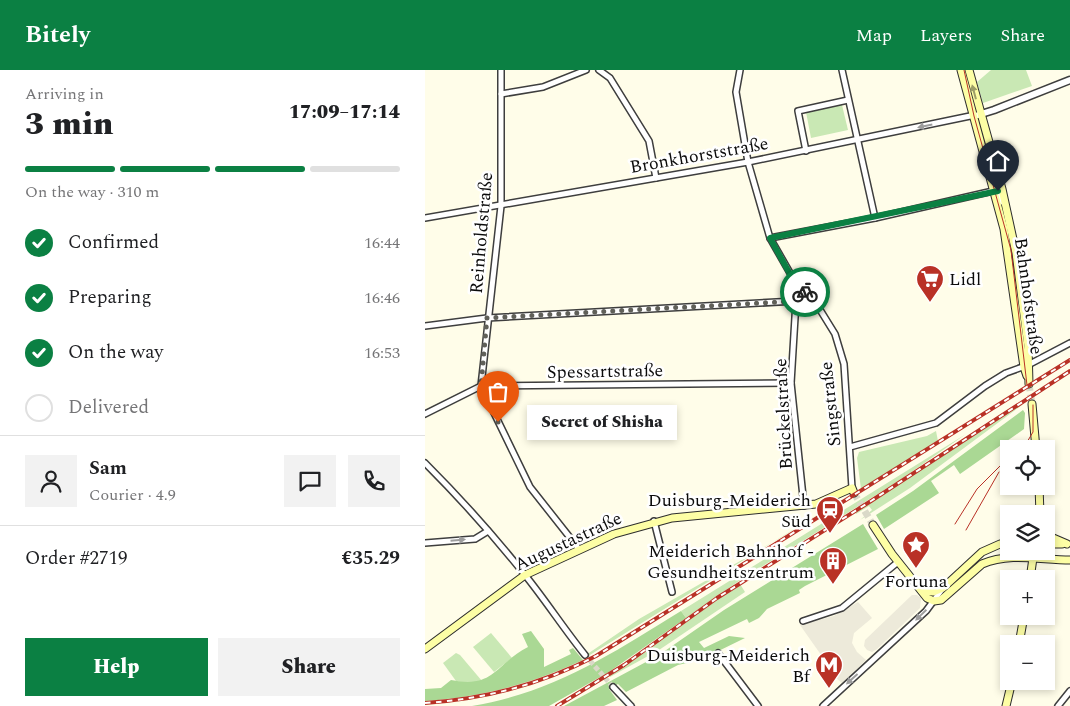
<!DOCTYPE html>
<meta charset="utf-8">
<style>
body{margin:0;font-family:Spectral,serif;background:#f2f2f2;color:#202124;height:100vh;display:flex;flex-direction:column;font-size:19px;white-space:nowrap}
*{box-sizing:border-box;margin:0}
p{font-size:16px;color:#757577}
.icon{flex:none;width:28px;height:28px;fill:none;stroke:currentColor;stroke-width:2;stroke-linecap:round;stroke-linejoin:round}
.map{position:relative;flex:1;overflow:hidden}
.details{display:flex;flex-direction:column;background:#fff;width:425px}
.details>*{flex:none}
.tools{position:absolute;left:575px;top:370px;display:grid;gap:10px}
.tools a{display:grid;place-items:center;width:55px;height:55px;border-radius:0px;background:#fff;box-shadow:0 2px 8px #0003;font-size:25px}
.pin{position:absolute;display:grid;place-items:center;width:42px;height:42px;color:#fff;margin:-51px -21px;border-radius:50% 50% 50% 0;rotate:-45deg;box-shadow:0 0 5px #0007}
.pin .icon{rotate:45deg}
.courier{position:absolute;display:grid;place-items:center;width:50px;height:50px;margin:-25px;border:4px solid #0b8043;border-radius:50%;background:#fff;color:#222;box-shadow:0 1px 6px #0007}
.bubble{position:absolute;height:35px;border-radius:0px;background:#fff;box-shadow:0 2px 8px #0003;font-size:16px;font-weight:800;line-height:35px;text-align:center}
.overview em{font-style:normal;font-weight:800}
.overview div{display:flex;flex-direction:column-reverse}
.overview{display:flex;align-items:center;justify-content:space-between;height:85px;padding:0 25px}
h1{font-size:32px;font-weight:800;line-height:38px}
.bar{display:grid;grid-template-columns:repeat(4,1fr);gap:8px 5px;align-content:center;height:60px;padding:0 25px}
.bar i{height:6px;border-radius:4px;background:#e0e0e0}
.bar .selected{background:#0b8043}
.bar p{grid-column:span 4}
.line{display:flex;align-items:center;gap:12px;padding:0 25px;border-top:1px solid #e0e0e0}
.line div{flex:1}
.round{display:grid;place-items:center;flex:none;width:52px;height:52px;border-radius:0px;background:#f2f2f2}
ol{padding:0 25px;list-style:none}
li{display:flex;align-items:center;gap:15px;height:55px}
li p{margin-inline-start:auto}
li .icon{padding:5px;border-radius:50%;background:#0b8043;color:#fff;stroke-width:4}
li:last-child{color:#757577}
li i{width:28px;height:28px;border:2px solid #e0e0e0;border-radius:50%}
.action{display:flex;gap:10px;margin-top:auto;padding:10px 25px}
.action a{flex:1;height:58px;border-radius:0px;background:#0b8043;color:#fff;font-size:20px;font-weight:800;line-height:58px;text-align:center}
.action a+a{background:#f2f2f2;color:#202124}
header{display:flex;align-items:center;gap:30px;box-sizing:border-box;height:70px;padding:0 25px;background:#0b8043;color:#fff}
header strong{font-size:24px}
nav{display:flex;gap:28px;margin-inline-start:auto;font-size:18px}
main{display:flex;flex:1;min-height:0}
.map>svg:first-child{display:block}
</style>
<header>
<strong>Bitely</strong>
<nav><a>Map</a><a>Layers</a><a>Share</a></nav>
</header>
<main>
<section class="details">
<div class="overview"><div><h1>3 min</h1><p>Arriving in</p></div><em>17:09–17:14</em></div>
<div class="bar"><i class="selected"></i><i class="selected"></i><i class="selected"></i><i></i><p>On the way · 310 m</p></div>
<ol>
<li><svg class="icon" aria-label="check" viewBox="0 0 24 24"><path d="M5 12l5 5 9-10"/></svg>Confirmed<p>16:44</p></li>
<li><svg class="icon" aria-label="check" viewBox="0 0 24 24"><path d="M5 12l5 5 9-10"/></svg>Preparing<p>16:46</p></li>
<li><svg class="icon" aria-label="check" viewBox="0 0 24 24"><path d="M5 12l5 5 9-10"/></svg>On the way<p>16:53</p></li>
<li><i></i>Delivered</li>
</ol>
<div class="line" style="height:90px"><a class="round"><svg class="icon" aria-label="person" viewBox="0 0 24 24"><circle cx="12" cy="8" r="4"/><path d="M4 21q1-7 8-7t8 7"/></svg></a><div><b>Sam</b><p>Courier · 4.9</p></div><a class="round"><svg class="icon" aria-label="chat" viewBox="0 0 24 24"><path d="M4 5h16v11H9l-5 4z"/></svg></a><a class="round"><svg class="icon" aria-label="phone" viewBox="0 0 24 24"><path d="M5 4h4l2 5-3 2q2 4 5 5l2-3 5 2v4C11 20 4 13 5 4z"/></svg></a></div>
<div class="line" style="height:65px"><div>Order #2719</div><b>€35.29</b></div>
<div class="action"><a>Help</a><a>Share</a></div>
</section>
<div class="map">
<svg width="645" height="636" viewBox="0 0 645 636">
<rect width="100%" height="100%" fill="#fffde9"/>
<!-- green -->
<g fill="#c9e8b4">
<path d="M566,0h35l6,16 -49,17 -6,-21z"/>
<path d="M417,35l6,25 -37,8 -5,-26z"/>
<path d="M597,332v3l-112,83 -50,32 12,-10 -3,-4 -13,8 -1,-2z"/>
<path d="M511,361l2,10 -77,48 -4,-31 2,-6 68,-16z"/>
<path d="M541,364l-66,46 -161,101 -53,37 -5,-7z"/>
<path d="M421,427l-261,161 -2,-1 56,-38 141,-81z"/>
<path d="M315,514l5,8 -86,58 -49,27 -1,-2z"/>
<path d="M66,563l21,25 -18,14 -21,-25z"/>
<path d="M31,583l4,2 22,26 -15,3 -11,-3 -13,-18z"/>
</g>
<!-- forest -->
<g fill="#aad894">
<path d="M598,340l2,3 -1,16 -64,45 -6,-9 -23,16 8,12 -55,36 -8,-14 37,-24z"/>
<path d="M438,454l15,25 -73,37 -6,4 1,3 -33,16 -8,9 -10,5 -2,-4 -48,23 5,6 25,-12 16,2 -45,22 -22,5 -52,27 -8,-8 -9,5 8,11 -13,6h-40l95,-51 65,-45z"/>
<path d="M256,541l5,7 -77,54 -60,34h-77c83,-14 139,-52 209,-95z"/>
<path d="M106,561l13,18v18l27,-13 -2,-4 4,-2 10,12c-51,24 -102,37 -158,41v-12l16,-1 10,-8c44,9 44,-16 77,-33l-6,-13z"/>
</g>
<!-- plaza -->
<g fill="#edeada">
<path d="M487,525h5l4,3 -1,10 -43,41 -5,3 -5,-2 -3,-4 1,-6z"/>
<path d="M433,532l14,16 -18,15 -2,10 5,9 9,8 -24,23 -12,-10 1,-4 -31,-44 34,-9z"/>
</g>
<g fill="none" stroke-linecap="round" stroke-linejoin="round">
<!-- minor-tunnel -->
<path stroke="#dad9c8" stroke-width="5" stroke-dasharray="5 2.5" stroke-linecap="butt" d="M160,585l28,32"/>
<!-- secondary-tunnel -->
<g stroke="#dad9c8" stroke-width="7" stroke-dasharray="7 3.5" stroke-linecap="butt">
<path d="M604,314l3,20"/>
<path d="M429,423l19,32"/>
</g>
<defs>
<g id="minor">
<path d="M76,0v136l-20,180 49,101 49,62"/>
<path d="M174,0l11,8 39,63 7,37"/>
<path d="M315,0l-4,22 12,70 22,76 20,35 24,27 21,34 9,30 8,124"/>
<path d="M417,0l33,148"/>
<path d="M76,24l42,-7 43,-17"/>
<path d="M381,81l-8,-40 50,-11"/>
<path d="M0,148l323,-56 227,-47"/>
<path d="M345,168l105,-20 118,-27h5l4,11"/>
<path d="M0,256l62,-8 309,-17"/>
<path d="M0,344l56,-28 310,-3"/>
<path d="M425,377l86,-24 49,-37 21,-13 22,-8 42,-22"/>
<path d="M0,393c35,35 69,73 100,112 21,26 39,54 60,80"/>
<path d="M379,436l-13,-123 5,-82 10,-9"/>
<path d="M229,451l18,71"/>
<path d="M0,473l50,-4 13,-8"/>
<path d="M378,551l39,-13 56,-46"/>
<path d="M293,583l40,53"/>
<path d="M188,617l18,19"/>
<path d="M398,636l103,-95 17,-23"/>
<path d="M633,636l12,-15"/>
</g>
<path id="tertiary" d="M553,45l16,-5 76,-30"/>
<g id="secondary">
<path d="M536,0l43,159 20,138 3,9"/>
<path d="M544,0l33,119 14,64 12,93 1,38"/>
<path d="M607,334l4,45"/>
<path d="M614,416l1,28"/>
<path d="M448,455l19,29 35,44 7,3 7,-1 41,-36c28,-12 59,-4 88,-4"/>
<path d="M621,462l7,6 14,6"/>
<path d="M621,474h16"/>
<path d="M605,509l4,-28"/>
<path d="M497,521l11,1 10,-4 39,-36 18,-8 9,-1"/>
<path d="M594,574l5,-28"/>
<path d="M0,579l100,-74 89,-41 58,-16 144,-14 36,-16 2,5"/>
<path d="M581,636l6,-25"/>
</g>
</defs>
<!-- minor casing -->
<use href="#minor" stroke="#3e3e3e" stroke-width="8"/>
<!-- tertiary casing -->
<use href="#tertiary" stroke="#3e3e3e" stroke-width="9"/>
<!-- secondary casing -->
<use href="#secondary" stroke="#2d2d2d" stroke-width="9"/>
<!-- minor -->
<use href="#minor" stroke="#fff" stroke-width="5"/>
<!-- tertiary -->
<use href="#tertiary" stroke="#fff" stroke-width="6"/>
<!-- secondary -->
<use href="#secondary" stroke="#fdfea5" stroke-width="7"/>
<!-- tram -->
<g stroke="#b93126" stroke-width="1">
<path d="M539,0l10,46 37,134 16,135"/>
<path d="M598,379l10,-17v-27"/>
<path d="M530,454l22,-35 32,-32"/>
<path d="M541,460l33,-58"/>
</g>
<defs>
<g id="rail">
<path d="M0,633c61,-4 117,-19 171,-47l474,-296"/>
<path d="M132,636l67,-41 93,-67 154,-97 199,-130"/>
</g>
</defs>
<!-- rail casing -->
<use href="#rail" stroke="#b93126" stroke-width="4"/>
<!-- rail -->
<use href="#rail" stroke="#fff" stroke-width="2" stroke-dasharray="5.5" stroke-linecap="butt"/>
</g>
<!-- one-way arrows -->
<defs><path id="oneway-solid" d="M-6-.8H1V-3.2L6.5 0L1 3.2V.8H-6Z" transform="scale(1.25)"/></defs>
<use fill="#9c9d67" href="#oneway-solid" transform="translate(549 22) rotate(-105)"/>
<g fill="#9d9d9d">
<use href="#oneway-solid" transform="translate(500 56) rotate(168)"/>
<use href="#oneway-solid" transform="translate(33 470) rotate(-5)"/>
<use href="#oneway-solid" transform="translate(496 545) rotate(136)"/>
<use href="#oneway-solid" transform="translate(427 609) rotate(138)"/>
</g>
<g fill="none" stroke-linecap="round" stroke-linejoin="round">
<!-- done -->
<path stroke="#606059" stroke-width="5" stroke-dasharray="0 9" d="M73,352l-17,-36 6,-68 309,-17 9,-9"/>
<!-- route -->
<path stroke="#0b8043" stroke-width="6" d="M380,222l-15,-18 -20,-36 228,-47"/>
</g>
<!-- icons -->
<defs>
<symbol id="supermarket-pin" viewBox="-11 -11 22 30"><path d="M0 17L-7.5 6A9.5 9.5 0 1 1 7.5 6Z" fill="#b93126" stroke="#fff"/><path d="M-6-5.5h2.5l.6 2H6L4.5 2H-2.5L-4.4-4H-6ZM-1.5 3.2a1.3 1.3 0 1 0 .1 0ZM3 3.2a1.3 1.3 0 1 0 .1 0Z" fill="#fff"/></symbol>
<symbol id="station-pin" viewBox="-11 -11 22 30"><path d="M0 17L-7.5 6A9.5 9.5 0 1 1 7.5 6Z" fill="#b93126" stroke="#fff"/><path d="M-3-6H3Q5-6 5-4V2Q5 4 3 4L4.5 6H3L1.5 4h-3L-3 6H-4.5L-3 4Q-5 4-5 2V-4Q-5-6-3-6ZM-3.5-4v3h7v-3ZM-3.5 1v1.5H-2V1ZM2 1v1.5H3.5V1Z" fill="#fff"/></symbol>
<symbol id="sight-pin" viewBox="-11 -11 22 30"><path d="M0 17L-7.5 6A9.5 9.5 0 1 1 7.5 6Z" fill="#b93126" stroke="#fff"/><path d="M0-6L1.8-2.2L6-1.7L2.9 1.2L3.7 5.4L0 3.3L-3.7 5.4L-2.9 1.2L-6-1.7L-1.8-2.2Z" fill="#fff"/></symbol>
<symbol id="building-pin" viewBox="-11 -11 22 30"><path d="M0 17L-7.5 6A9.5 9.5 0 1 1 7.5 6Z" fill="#b93126" stroke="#fff"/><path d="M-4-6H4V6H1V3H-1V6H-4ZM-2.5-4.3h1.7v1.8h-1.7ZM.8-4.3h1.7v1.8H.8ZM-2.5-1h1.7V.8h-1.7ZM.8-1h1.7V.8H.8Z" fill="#fff"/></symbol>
<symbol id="metro-pin" viewBox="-11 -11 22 30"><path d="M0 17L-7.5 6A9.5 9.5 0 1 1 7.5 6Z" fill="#b93126" stroke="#fff"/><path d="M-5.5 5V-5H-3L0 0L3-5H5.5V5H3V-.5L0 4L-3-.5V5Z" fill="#fff"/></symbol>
</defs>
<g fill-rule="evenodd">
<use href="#supermarket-pin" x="489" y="193" width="32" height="43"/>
<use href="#station-pin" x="389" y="424" width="32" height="43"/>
<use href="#sight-pin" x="475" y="459" width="32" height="43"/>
<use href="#building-pin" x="392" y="475" width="32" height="43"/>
<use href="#metro-pin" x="388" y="579" width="32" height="43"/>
</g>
<g text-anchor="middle" stroke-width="5" stroke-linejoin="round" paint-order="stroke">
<!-- street labels -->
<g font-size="18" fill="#0b0b0b" stroke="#fff">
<text transform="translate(274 85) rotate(-10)" y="6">Bronkhorststraße</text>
<text transform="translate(56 163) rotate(-85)" y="6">Reinholdstraße</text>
<text transform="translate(604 226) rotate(82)" y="6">Bahnhofstraße</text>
<text transform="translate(180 301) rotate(-1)" y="6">Spessartstraße</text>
<text transform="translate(405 334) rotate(-96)" y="6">Singstraße</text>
<text transform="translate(358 344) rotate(-93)" y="6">Brückelstraße</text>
<text transform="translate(143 471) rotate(-25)" y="6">Augustastraße</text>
</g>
<!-- poi labels -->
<g font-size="18" fill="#0b0b0b" stroke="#fff" text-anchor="end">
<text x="524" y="215" text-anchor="start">Lidl</text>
<text x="386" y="436">Duisburg-Meiderich<tspan x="386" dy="21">Süd</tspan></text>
<text x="389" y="487">Meiderich Bahnhof -<tspan x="389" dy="21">Gesundheitszentrum</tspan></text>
<text x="491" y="517" text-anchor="middle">Fortuna</text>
<text x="385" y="591">Duisburg-Meiderich<tspan x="385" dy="21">Bf</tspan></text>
</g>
</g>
</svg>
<div class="tools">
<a><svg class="icon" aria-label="locate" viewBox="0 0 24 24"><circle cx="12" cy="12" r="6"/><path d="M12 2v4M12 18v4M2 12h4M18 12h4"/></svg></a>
<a><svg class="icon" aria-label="layers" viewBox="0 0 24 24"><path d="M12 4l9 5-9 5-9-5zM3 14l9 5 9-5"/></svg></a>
<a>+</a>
<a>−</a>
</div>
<div class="pin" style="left:73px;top:352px;background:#ea580c"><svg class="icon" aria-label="bag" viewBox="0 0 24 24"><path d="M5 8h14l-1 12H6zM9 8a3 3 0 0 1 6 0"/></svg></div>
<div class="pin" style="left:573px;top:121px;background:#1f2937"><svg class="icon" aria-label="home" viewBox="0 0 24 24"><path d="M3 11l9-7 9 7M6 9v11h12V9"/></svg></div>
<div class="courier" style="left:380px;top:222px"><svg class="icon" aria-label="bike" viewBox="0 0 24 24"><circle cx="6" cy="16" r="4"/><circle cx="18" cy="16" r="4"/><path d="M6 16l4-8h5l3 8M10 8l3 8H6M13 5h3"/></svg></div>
<div class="bubble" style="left:102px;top:335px;width:150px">Secret of Shisha</div>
</div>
</main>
